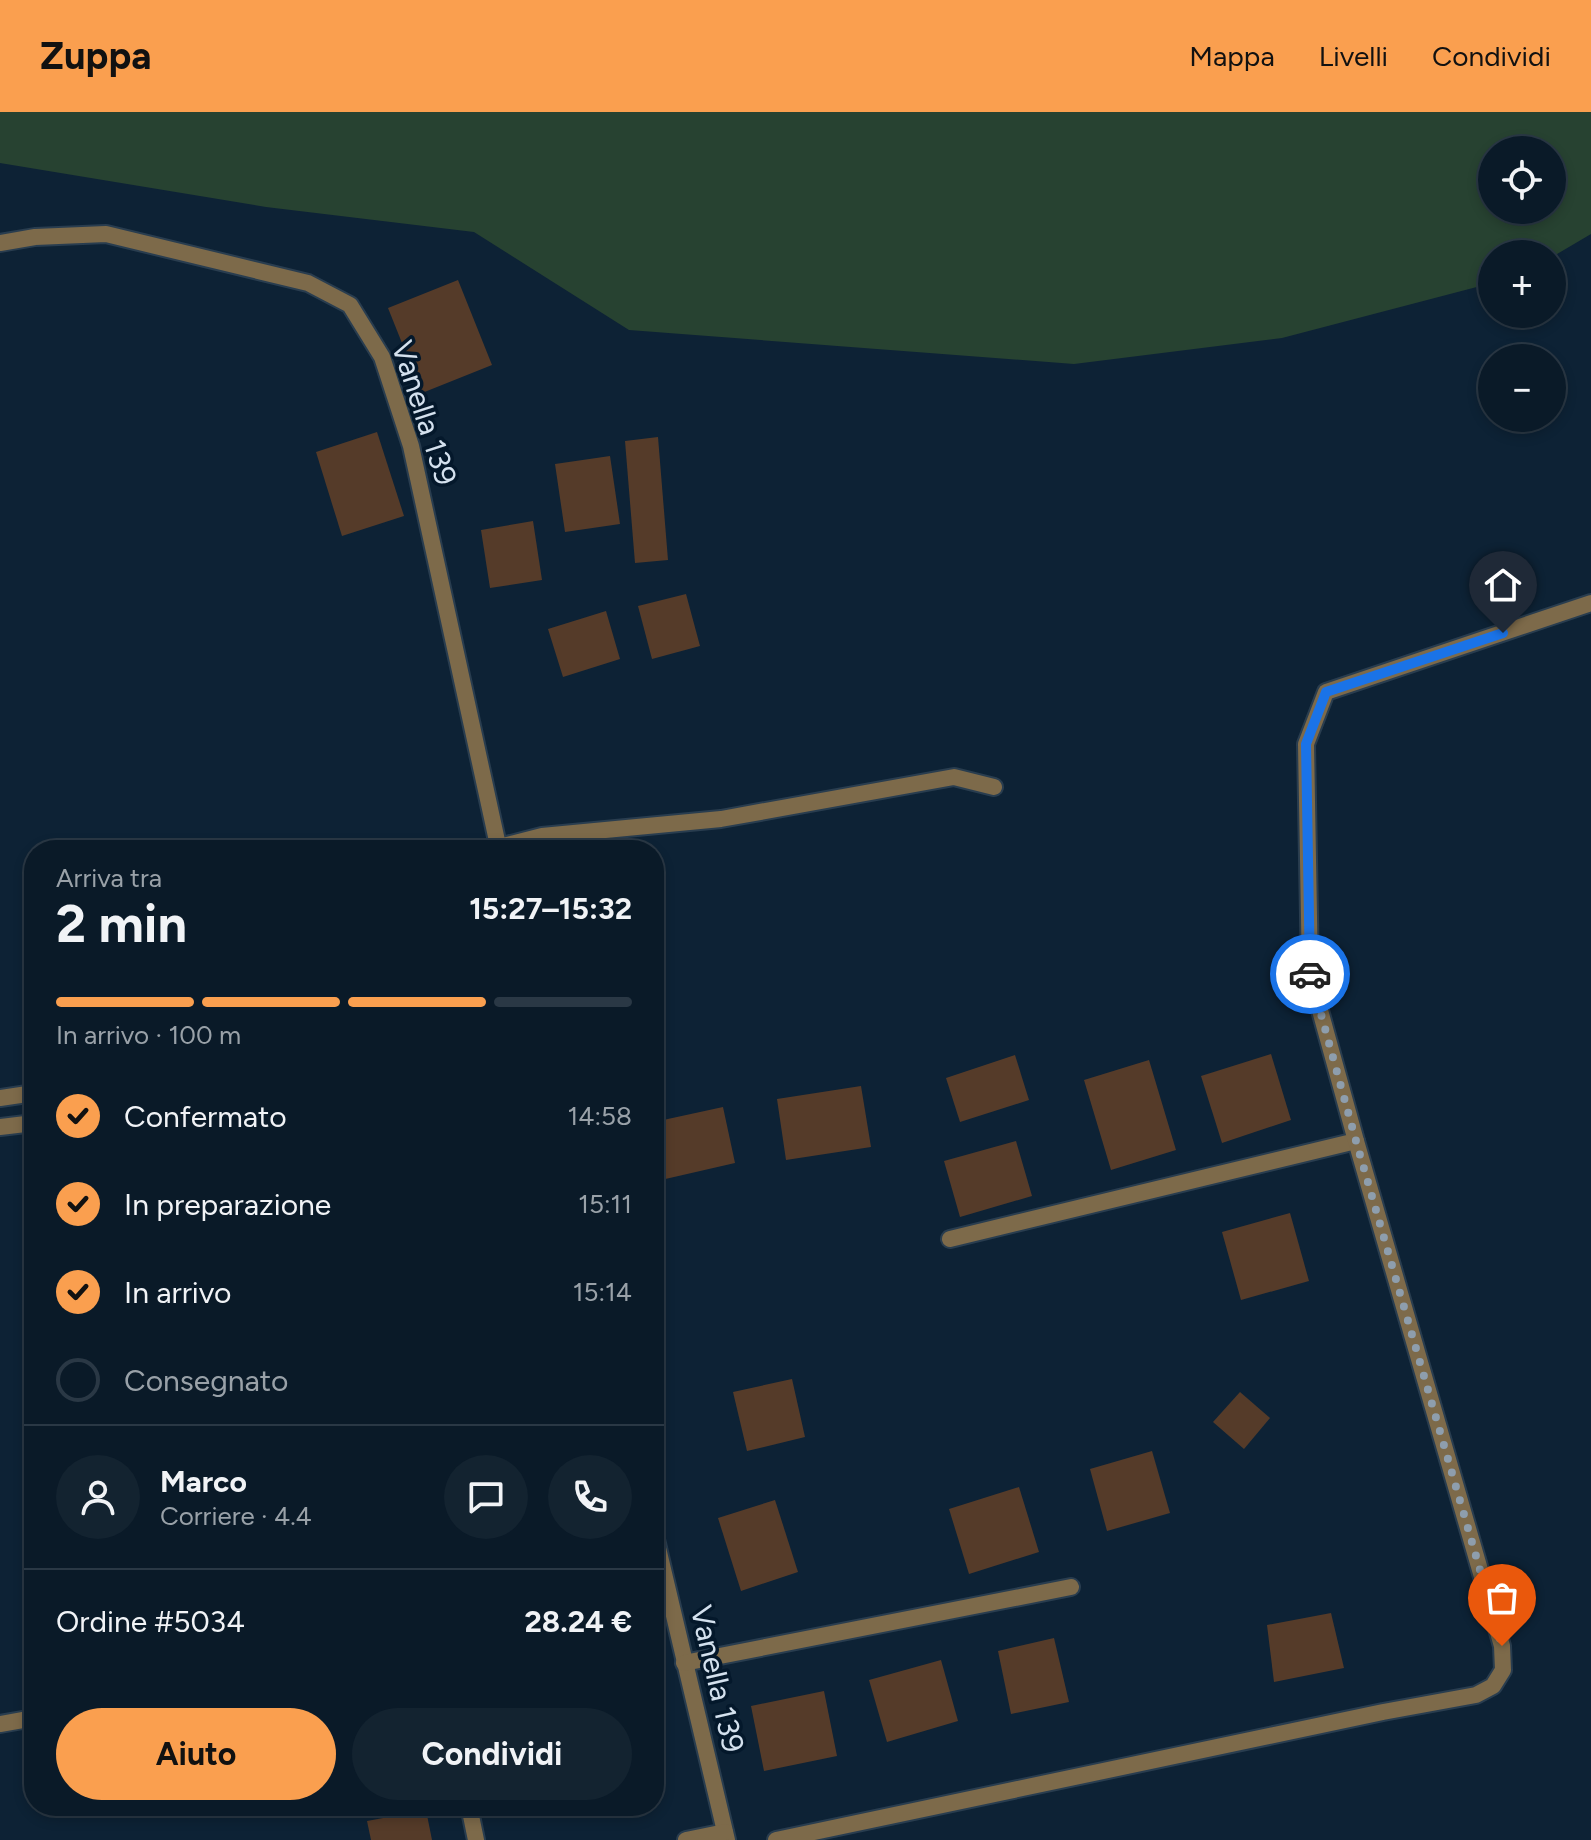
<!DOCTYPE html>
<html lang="it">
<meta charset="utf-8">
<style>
body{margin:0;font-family:Figtree,sans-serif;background:#132330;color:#f1f3f6;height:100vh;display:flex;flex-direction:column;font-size:30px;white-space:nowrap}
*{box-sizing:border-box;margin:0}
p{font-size:26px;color:#99a1a8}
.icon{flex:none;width:44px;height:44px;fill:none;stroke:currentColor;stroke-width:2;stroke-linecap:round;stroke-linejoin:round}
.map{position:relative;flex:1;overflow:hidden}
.details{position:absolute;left:24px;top:728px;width:640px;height:976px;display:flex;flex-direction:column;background:#0a1a28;border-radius:32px;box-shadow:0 4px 12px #0003,0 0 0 2px #2a3845}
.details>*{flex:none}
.tools{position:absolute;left:1478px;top:24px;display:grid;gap:16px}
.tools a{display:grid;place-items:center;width:88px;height:88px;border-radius:50%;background:#0a1a28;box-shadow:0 4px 12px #0003,0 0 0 2px #2a3845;font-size:40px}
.pin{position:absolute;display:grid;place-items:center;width:68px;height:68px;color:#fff;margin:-82px -34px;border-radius:50% 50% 50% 0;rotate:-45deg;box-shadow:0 0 8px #0007}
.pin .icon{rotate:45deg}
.courier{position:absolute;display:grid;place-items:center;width:80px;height:80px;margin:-40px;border:6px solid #1a73e8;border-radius:50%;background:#fff;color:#222;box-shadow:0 2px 10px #0007}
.head em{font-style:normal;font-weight:700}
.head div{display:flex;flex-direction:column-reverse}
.head{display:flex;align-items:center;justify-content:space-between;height:136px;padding:0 32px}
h1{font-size:52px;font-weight:700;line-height:60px}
.bar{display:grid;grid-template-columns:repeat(4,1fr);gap:12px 8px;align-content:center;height:96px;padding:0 32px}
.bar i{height:10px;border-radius:6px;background:#2a3845}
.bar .active{background:#fa9f4f}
.bar p{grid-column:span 4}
.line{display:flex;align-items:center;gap:20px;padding:0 32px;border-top:2px solid #2a3845}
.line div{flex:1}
.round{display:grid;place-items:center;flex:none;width:84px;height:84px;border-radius:42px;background:#132330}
ol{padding:0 32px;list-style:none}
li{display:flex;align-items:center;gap:24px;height:88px}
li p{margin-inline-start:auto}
li .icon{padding:8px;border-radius:50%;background:#fa9f4f;color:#111;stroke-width:4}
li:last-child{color:#99a1a8}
li i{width:44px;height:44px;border:4px solid #2a3845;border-radius:50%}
.primary-button{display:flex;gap:16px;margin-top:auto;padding:16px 32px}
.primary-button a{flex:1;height:92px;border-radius:48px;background:#fa9f4f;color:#111;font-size:32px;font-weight:700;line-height:92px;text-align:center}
.primary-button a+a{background:#132330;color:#f1f3f6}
header{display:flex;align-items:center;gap:48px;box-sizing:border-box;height:112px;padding:0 40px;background:#fa9f4f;color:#111}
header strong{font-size:38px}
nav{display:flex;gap:44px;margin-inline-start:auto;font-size:28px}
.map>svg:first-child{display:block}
</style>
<header>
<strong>Zuppa</strong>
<nav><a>Mappa</a><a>Livelli</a><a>Condividi</a></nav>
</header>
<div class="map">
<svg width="1591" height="1728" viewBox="0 0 1591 1728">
<rect width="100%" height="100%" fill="#0d2235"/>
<!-- green -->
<path fill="#274231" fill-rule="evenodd" d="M0,0h1591v122l-39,23v-3h-60v29l-210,55 -208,26 -445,-34 -155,-98 -208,-25 -266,-44zM1492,38h60v60h-60z"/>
<!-- building -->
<g fill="#553b29">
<path d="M458,168l34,85 -70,28 -34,-85z"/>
<path d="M377,320l27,84 -62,20 -26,-84z"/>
<path d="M658,325l10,123 -33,3 -10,-122z"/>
<path d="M610,344l10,68 -55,8 -10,-68z"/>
<path d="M533,409l9,59 -52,8 -9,-58z"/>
<path d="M686,482l14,52 -48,13 -14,-53z"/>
<path d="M606,499l14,48 -57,18 -15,-48z"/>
<path d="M1271,942l20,66 -69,23 -21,-67z"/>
<path d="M1015,943l14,45 -69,22 -14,-44z"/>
<path d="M1149,948l27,90 -65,20 -27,-90z"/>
<path d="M861,974l10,61 -85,13 -9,-61z"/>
<path d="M723,995l12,56 -74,17 -7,-32v-26z"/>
<path d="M1016,1029l16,55 -72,21 -16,-56z"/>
<path d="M1290,1101l19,68 -68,19 -19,-68z"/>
<path d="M792,1267l13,58 -58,14 -14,-59z"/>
<path d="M1240,1280l30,26 -26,31 -31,-27z"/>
<path d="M1152,1339l18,62 -63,18 -17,-62z"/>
<path d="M1019,1375l20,65 -70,22 -20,-65z"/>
<path d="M775,1388l23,72 -57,19 -23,-73z"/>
<path d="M1331,1501l13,55 -70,14 -7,-57z"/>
<path d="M1054,1526l15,64 -58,12 -13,-63z"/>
<path d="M941,1548l17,61 -71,21 -18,-62z"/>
<path d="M824,1579l13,65 -73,15 -13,-65z"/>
<path d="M426,1698l6,30h-61l-4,-19z"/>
</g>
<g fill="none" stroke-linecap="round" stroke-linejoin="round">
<defs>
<g id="lane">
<path d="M499,735l43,-11 179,-17 233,-42 40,10"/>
<path d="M0,1015l34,-4"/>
<path d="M950,1127l406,-98"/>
</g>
<g id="street">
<path d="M0,131l35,-6 71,-3 202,49 42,22 32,52 29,89 88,404"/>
<path d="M0,986l34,-5"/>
<path d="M654,1419l73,309"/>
<path d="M684,1551l387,-76"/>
<path d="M0,1612l34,-6"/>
<path d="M469,1694l7,34"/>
<path d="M686,1728l39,-8"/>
<path d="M776,1728l607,-128 93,-17 17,-9 10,-16 -1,-24 -146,-505 -46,-167 -4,-230 20,-52 265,-89"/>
</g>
</defs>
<!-- lane casing -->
<use href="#lane" stroke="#293d4f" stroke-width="20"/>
<!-- street casing -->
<use href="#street" stroke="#293d4f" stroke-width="20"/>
<!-- lane -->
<use href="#lane" stroke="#7d6a4a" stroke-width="16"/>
<!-- street -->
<use href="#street" stroke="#7d6a4a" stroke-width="16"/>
</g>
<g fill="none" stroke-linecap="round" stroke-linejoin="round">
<!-- done -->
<path stroke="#8e9ead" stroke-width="8" stroke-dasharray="0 14.4" d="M1310,862l46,167 146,505"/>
<!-- route -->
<path stroke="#1a73e8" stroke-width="10" d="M1310,862l-4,-230 20,-52 177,-59"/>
</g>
<g text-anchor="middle" stroke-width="7" stroke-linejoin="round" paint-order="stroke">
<!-- street labels -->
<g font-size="30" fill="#d4e1ee" stroke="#04182b">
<text transform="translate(424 301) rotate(72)" y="10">Vanella 139</text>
<text transform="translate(717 1567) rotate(77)" y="10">Vanella 139</text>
</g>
</g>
</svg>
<div class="tools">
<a><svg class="icon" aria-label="locate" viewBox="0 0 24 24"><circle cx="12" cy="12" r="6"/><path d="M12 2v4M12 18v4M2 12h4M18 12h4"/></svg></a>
<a>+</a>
<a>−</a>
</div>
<div class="pin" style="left:1502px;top:1534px;background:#ea580c"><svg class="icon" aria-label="bag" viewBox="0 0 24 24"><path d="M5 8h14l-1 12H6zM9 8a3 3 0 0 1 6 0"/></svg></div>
<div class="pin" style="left:1503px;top:521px;background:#1f2937"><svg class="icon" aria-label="home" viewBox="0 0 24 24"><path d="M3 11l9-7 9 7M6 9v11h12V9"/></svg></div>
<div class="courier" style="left:1310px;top:862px"><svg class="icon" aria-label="car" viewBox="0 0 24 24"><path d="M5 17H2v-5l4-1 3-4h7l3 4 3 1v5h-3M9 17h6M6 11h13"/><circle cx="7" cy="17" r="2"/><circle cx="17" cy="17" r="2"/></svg></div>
<section class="details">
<div class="head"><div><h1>2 min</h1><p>Arriva tra</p></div><em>15:27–15:32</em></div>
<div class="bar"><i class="active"></i><i class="active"></i><i class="active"></i><i></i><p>In arrivo · 100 m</p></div>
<ol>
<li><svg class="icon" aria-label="check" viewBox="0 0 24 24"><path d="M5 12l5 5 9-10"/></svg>Confermato<p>14:58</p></li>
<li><svg class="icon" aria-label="check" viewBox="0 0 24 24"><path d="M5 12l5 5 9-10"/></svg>In preparazione<p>15:11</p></li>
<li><svg class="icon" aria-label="check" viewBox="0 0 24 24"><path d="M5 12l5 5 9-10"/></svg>In arrivo<p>15:14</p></li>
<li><i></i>Consegnato</li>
</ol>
<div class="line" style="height:144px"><a class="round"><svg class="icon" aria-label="person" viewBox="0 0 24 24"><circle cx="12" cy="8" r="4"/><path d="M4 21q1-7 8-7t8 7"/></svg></a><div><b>Marco</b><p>Corriere · 4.4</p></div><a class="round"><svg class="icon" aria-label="chat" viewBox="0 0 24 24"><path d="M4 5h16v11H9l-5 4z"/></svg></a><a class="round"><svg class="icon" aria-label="phone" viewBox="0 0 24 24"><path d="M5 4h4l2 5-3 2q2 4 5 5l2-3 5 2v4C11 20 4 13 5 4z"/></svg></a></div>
<div class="line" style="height:104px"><div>Ordine #5034</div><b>28.24 €</b></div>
<div class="primary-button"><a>Aiuto</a><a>Condividi</a></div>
</section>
</div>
